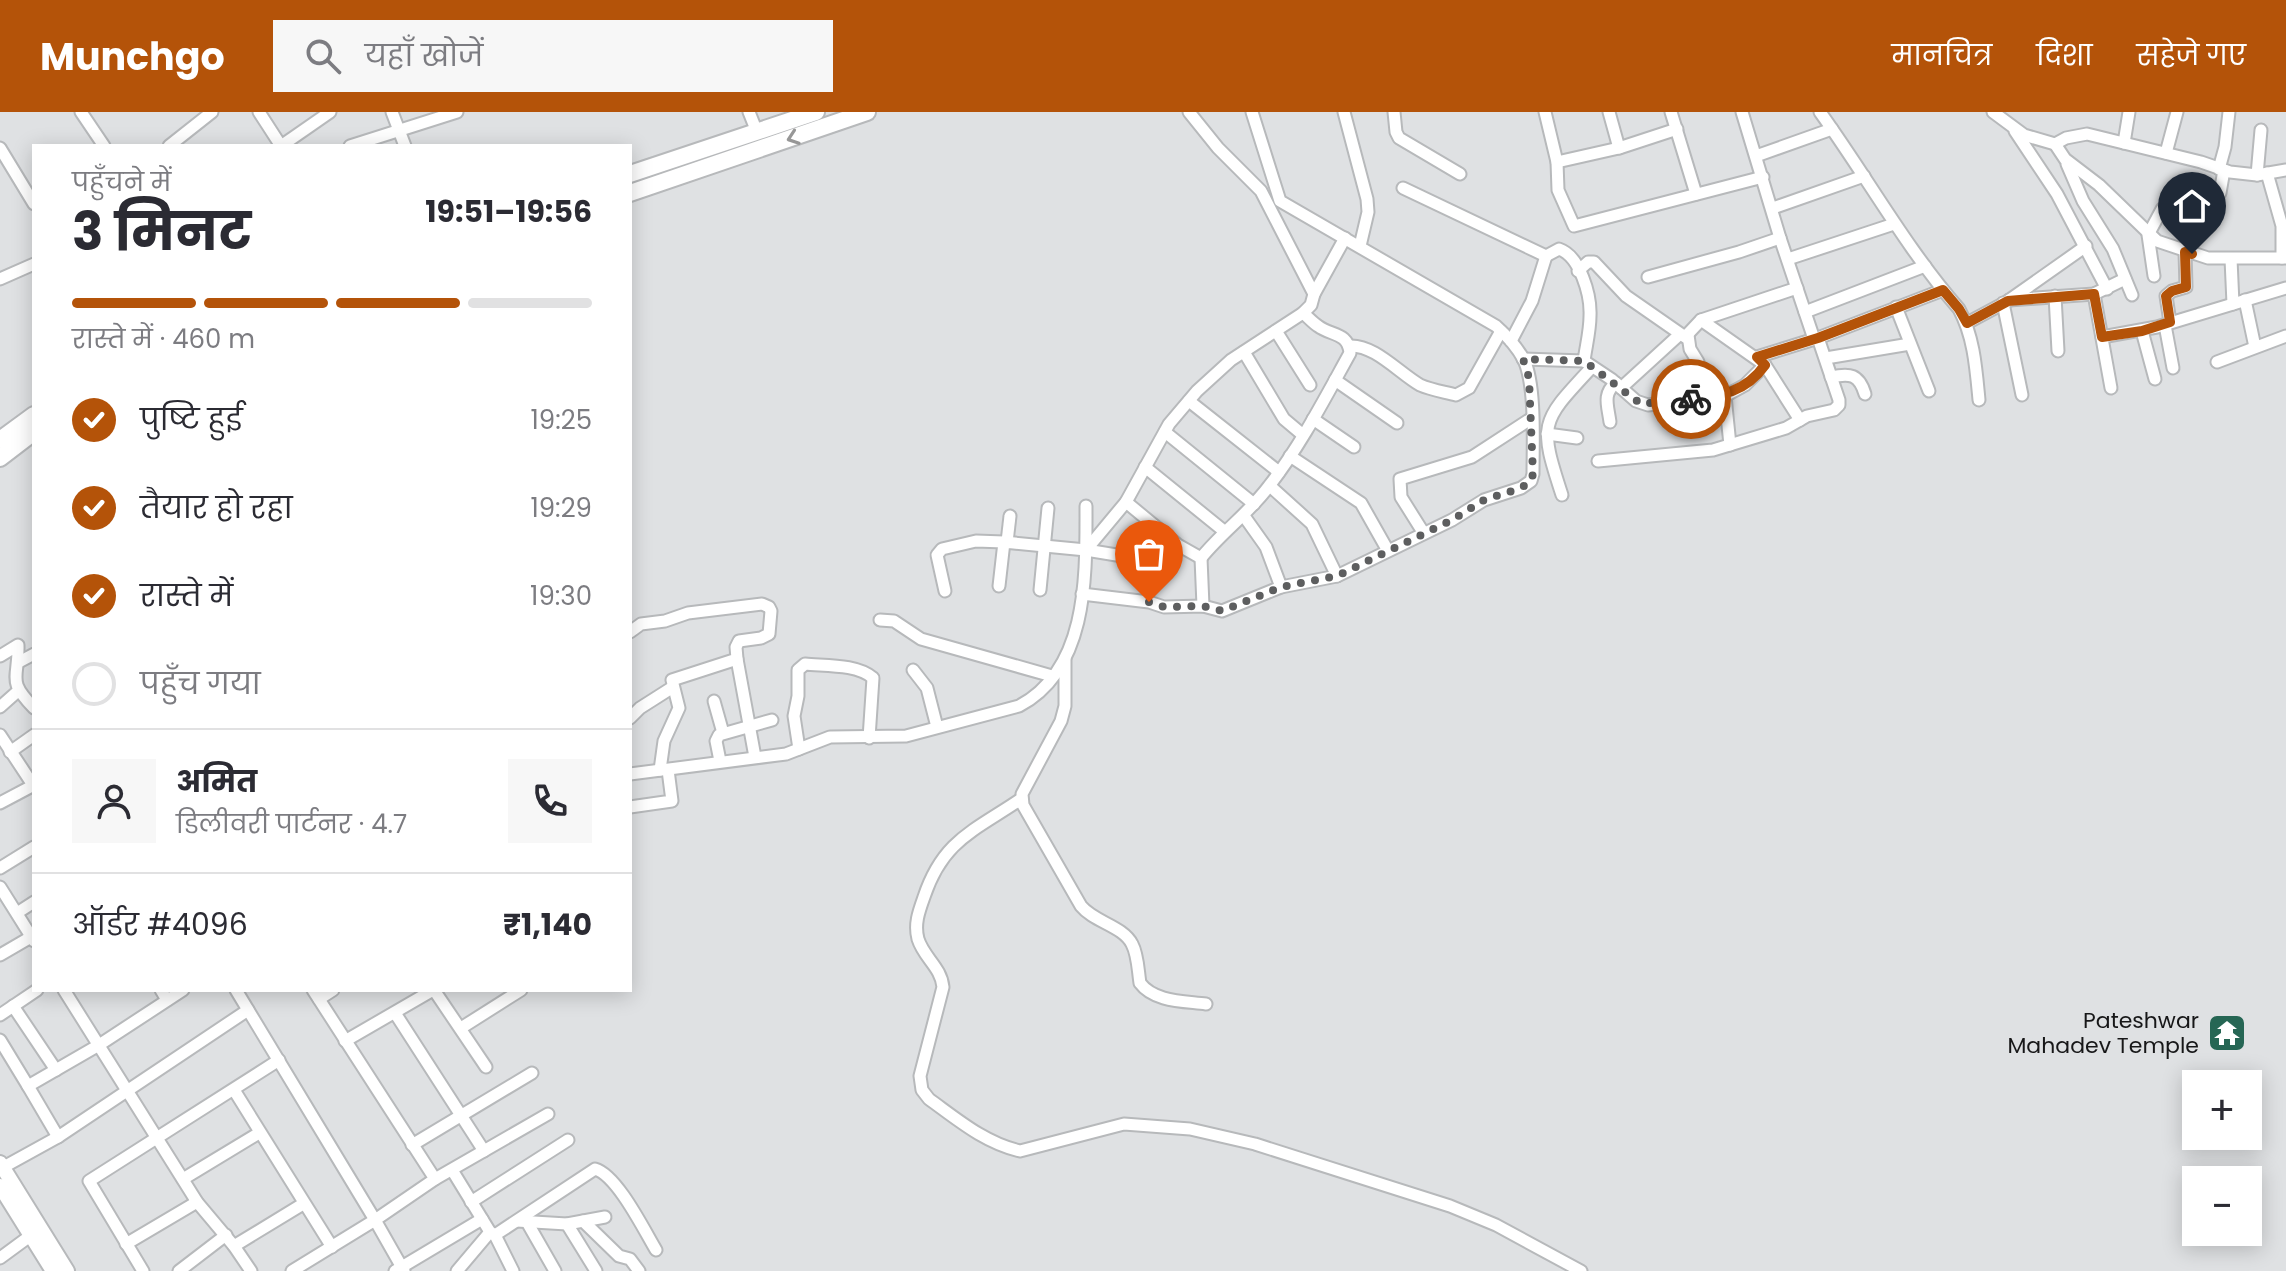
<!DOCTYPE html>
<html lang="hi">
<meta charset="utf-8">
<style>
body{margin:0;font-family:Poppins,"Noto Sans Devanagari",sans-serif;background:#f7f7f7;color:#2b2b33;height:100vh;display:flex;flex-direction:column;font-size:30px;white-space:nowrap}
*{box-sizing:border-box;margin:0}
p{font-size:26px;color:#7c7c81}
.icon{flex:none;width:44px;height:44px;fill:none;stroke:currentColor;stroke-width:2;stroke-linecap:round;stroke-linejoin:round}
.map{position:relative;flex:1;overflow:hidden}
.drawer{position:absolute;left:32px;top:32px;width:600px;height:848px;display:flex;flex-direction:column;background:#fff;border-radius:0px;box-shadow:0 4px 20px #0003}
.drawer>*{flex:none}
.controls{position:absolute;left:2182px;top:958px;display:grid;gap:16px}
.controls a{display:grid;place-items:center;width:80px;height:80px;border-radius:0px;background:#fff;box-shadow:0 4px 20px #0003;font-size:40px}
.pin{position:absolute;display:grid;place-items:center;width:68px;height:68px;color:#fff;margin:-82px -34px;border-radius:50% 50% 50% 0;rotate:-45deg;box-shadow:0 0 8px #0007}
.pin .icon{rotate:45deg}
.courier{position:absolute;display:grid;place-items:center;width:80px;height:80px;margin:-40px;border:6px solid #b45309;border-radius:50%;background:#fff;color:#222;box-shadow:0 2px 10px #0007}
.headline em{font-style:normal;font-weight:700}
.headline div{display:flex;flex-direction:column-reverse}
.headline{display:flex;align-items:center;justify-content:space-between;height:136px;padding:0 40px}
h1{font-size:52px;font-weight:700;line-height:60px}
.bar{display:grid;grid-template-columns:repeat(4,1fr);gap:12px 8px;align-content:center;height:96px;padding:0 40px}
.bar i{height:10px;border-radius:6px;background:#e1e1e2}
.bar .current{background:#b45309}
.bar p{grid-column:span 4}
.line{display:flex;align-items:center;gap:20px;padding:0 40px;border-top:2px solid #e1e1e2}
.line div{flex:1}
.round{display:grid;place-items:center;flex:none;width:84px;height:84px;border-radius:0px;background:#f7f7f7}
ol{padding:0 40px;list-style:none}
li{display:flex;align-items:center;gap:24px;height:88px}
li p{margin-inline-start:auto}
li .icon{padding:8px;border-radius:50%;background:#b45309;color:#fff;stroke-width:4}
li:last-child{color:#7c7c81}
li i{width:44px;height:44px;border:4px solid #e1e1e2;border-radius:50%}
header{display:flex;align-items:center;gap:48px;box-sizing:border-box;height:112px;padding:0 40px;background:#b45309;color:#fff}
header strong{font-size:38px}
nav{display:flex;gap:44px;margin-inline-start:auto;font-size:28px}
.search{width:560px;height:72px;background:#f7f7f7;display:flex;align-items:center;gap:20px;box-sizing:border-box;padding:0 28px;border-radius:0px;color:#7c7c81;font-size:30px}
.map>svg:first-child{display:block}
</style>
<header>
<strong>Munchgo</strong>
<div class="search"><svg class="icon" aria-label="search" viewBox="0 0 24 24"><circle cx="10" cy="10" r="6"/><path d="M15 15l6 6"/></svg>यहाँ खोजें</div>
<nav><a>मानचित्र</a><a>दिशा</a><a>सहेजे गए</a></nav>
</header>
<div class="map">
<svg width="2286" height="1159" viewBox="0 0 2286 1159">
<rect width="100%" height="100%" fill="#dfe1e3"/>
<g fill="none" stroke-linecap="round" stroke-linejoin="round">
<defs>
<g id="minor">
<path d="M81,0l23,34"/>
<path d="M259,0l22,34"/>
<path d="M392,0l13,34"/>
<path d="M749,0l8,20"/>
<path d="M1344,0l23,87 1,13 -8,34"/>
<path d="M1394,0l2,20 3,6 61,36"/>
<path d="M1545,0l12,50 1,28 16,36 189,-49"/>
<path d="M1609,0l10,36"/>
<path d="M1671,0l25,82"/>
<path d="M1742,0l38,126 34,101"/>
<path d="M1820,0c47,65 86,136 139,197 15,28 17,59 20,91"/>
<path d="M1993,0l31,23 31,9 10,15 34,26 58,56 51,17h78"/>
<path d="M2015,19l42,63 50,95"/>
<path d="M2124,31l5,-31"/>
<path d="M2055,32l11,-6 21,-4 114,28 29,10 27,3 29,-5"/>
<path d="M169,34l43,-34"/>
<path d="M281,34l49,-34"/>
<path d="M350,34l107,-34"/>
<path d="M0,36l34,56"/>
<path d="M2166,41l11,-41"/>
<path d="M1756,44l76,-27"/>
<path d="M1557,50l62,-14 58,-19"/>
<path d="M2067,52l16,37 30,48 19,46"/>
<path d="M2219,57l6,-22 4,-35"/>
<path d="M2267,61l15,53v32"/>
<path d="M2257,63l4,-45"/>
<path d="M1403,76l143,68 -14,45 -21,40"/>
<path d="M2220,81l4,-23"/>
<path d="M1773,96l91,-32"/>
<path d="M1788,147l106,-35"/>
<path d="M2231,147l2,45"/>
<path d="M1578,159l10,-9h6l32,34 59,41 16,-17 96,-32"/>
<path d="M2154,164l-6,-41 14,-26"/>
<path d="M1648,165l91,-25 41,-14"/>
<path d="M0,167l34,-15"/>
<path d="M1314,182l31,-56"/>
<path d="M2094,182l17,94"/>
<path d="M2055,184l3,55"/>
<path d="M2009,188l85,-6 31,-15"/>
<path d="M2245,188l10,47"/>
<path d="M2003,191l19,92"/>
<path d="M1896,195l33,84"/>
<path d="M1805,200l120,-46"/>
<path d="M1701,208l64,45 35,55"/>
<path d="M2170,210l-4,-26 6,-5 14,-4 -1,-35"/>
<path d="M1967,211l41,-22 78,-55"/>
<path d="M2165,213l8,43"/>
<path d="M1276,219l34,54"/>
<path d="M2142,219l13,48"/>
<path d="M1688,223l2,14 8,13"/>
<path d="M2102,225l55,-10 129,-39"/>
<path d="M1349,234c25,-2 50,27 71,39 11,5 25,7 36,10l13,-7 32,-57"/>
<path d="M1244,240l40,67 19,16"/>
<path d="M1757,245l61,-19 125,-48"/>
<path d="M1826,246l84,-14"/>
<path d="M1523,247l61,2c2,-15 6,-30 6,-45 1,-21 -10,-60 -31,-67l-13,7"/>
<path d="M1584,249l27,18 25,22 12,4 77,-9 20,-11 20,-20"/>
<path d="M2217,250l69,-26"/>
<path d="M1831,265c19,-4 28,-3 34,17"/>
<path d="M1335,268l62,43"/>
<path d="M1621,276l58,-53"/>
<path d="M1725,284l5,49"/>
<path d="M1189,289l90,71"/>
<path d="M1313,307l41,28"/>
<path d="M1610,310c-2,-16 -8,-28 6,-39"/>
<path d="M1165,320l89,72"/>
<path d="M1547,322l30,4"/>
<path d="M1290,344l71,47 26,46"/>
<path d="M1598,349l115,-11 73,-22 21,-12 27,-6 5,-5v-5l-21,-62"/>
<path d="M1145,355l79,64"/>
<path d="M1270,374l42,38 25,52"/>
<path d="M1562,383c-24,-73 -21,-73 30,-128"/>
<path d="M1126,390l52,43 23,13c21,-26 48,-45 68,-72 32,-41 56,-88 81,-133 -2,-21 -19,-17 -32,-27 -5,-3 -10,-9 -15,-13"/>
<path d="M1244,404l22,31 15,40 56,-11 115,-56 32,-20 37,-12 10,-7 2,-7c0,-30 3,-88 -9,-114 -7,-13 -18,-25 -28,-34l-216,-125 -28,-89"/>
<path d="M1423,420l-22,-35 -1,-18 72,-22 60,-39"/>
<path d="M1007,430l3,-26"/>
<path d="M1086,438l67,11"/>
<path d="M1201,446l2,48"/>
<path d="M999,474l5,-44 82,8 40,-48 43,-78 28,-33 34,-31 72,-47 8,-8 3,-11 -53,-103 -43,-43 -29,-36"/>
<path d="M1040,478l8,-82"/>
<path d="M945,479l-8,-36 5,-6 34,-8 28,1"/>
<path d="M1082,482l67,8 15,5 39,-1 19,5 59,-24"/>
<path d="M880,508l14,1 27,18 131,37"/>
<path d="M630,520l11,-8 24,-3 23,-8 74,-9 7,3 2,4 -2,23 -8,4 -22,3 -3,6 1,12 -65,21 7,28 -15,33 -4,29"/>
<path d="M0,544l18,-11c1,35 -12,34 16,63"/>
<path d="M737,547l18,98"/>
<path d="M1065,547v47l-4,15 -39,73 1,11 58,101c13,16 42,20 51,38 6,11 6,27 8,39 14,19 44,18 66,21"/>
<path d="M19,550l15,-8"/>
<path d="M913,558l14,18 10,39"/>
<path d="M714,589l9,32"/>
<path d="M0,595l18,-16"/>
<path d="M630,606l10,-10 33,-21"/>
<path d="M0,623l33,50"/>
<path d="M799,637l-5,-33 4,-20v-26l7,-6c21,2 52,0 68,14l-4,60"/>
<path d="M10,640l24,-17"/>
<path d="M720,649l-4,-20 3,-6 53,-15"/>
<path d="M630,662l156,-20 44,-17 76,-1 113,-30c70,-37 67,-132 67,-200"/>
<path d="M1021,687c-47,32 -78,41 -97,98 -5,14 -10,27 -6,42 6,19 23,28 25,48l-23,89 2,14 7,9c29,21 56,44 91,52l104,-27 66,5 65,15 195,62 46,19 85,46"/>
<path d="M0,691l34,-18"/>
<path d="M630,695l42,-6 -4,-31"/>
<path d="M0,756l34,-21"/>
<path d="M0,775l34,54"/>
<path d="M17,801l17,-11"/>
<path d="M0,843l31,-18"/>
<path d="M64,878l133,212 37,44 17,25"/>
<path d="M161,878l6,10"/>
<path d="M236,878l139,230 -83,51"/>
<path d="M313,878l122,189 -60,41 29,51"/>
<path d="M434,878l52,77"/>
<path d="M319,887l14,-9"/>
<path d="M13,894l43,64"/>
<path d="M395,901l89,138"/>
<path d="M0,903l37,-25"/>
<path d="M461,916l60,-38"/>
<path d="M0,928l28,46 71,-41 84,-55"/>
<path d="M345,929l88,-51"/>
<path d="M28,974l30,51"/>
<path d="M234,978l98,157"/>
<path d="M412,1033l120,-72"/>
<path d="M0,1057l58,-32 190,-127"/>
<path d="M452,1058l38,62 5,3 18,36"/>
<path d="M183,1067l76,-46"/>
<path d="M435,1067l113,-65"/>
<path d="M471,1090l97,-62"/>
<path d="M517,1109l50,3 38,-7"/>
<path d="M583,1109l36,35 11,3 9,12"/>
<path d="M527,1110l28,49"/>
<path d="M567,1112l29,47"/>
<path d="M495,1123l100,-66c22,6 49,61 61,81"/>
<path d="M126,1132l71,-42"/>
<path d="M234,1134l69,-42"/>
<path d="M0,1146l30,-22"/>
<path d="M143,1159l-54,-90 190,-121"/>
<path d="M179,1159l47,-36"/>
<path d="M395,1159l87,-52"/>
<path d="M457,1159l33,-39"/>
</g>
<g id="tertiary">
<path d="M0,1051l67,108"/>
<path d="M0,1074l53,85"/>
</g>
<g id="secondary">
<path d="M630,62l186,-62"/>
<path d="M630,81l237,-81"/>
<path d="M0,328l34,-25"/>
<path d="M0,346l34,-26"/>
</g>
</defs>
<!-- minor casing -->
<use href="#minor" stroke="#b7b9bb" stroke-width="15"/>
<!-- tertiary casing -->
<use href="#tertiary" stroke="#b7b9bb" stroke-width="18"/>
<!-- secondary casing -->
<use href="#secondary" stroke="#b7b9bb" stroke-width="20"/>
<!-- minor -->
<use href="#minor" stroke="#fff" stroke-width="11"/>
<!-- tertiary -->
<use href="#tertiary" stroke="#fff" stroke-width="14"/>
<!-- secondary -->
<use href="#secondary" stroke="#fff" stroke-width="16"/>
</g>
<!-- one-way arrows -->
<defs><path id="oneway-chevron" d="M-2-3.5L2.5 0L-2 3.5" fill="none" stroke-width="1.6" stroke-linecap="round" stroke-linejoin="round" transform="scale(2)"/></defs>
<use stroke="#979797" href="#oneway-chevron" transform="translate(793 26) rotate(161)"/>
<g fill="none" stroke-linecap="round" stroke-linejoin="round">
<!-- done -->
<path stroke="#5d5e5f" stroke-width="8" stroke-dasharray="0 14.4" d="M1149,490l15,5 39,-1 19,5 59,-24 56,-11 115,-56 32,-20 37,-12 10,-7 2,-7 -4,-96 -6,-19 61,2 57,43 50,-5"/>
<!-- route -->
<path stroke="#b45309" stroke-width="10" d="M1691,287c30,-3 55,-7 74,-34l-8,-8 61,-19 125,-48 16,19 8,14 41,-22 86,-7 8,43 40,-6 28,-9 -4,-26 6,-5 14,-4 -1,-35 7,2"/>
</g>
<!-- icons -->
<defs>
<symbol id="temple-square" viewBox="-11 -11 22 22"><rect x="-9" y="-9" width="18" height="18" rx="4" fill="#266654" stroke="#dfe1e3"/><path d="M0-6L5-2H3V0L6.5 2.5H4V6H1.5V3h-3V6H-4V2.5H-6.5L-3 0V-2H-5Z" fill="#fff"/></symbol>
</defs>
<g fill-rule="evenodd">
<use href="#temple-square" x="2205" y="899" width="44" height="44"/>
</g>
<g text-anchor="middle" stroke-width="6" stroke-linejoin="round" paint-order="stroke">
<!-- poi labels -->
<g font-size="22" fill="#171718" stroke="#dfe1e3" text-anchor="end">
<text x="2199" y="916">Pateshwar<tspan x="2199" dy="25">Mahadev Temple</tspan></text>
</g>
</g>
</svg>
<div class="controls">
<a>+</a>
<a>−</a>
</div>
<div class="pin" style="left:1149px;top:490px;background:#ea580c"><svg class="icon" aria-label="bag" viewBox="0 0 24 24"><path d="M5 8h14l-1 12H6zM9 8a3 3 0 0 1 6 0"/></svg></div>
<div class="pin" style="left:2192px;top:142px;background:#1f2937"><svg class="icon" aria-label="home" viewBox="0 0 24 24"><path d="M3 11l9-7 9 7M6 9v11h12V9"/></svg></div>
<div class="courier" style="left:1691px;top:287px"><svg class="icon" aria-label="bike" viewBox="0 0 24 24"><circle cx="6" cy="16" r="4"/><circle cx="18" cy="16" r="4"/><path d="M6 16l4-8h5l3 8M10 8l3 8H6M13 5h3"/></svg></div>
<section class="drawer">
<div class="headline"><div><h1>3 मिनट</h1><p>पहुँचने में</p></div><em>19:51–19:56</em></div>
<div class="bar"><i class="current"></i><i class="current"></i><i class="current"></i><i></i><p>रास्ते में · 460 m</p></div>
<ol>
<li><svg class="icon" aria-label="check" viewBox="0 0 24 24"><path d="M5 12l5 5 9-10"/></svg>पुष्टि हुई<p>19:25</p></li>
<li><svg class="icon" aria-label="check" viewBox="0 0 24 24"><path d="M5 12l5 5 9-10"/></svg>तैयार हो रहा<p>19:29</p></li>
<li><svg class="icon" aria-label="check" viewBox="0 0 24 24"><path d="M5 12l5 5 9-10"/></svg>रास्ते में<p>19:30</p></li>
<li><i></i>पहुँच गया</li>
</ol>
<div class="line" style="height:144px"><a class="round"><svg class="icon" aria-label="person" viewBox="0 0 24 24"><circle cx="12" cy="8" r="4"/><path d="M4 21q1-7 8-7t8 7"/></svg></a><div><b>अमित</b><p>डिलीवरी पार्टनर · 4.7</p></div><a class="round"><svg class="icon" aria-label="phone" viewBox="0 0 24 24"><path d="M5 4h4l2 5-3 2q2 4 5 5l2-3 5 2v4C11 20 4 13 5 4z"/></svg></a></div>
<div class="line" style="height:104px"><div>ऑर्डर #4096</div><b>₹1,140</b></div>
</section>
</div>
